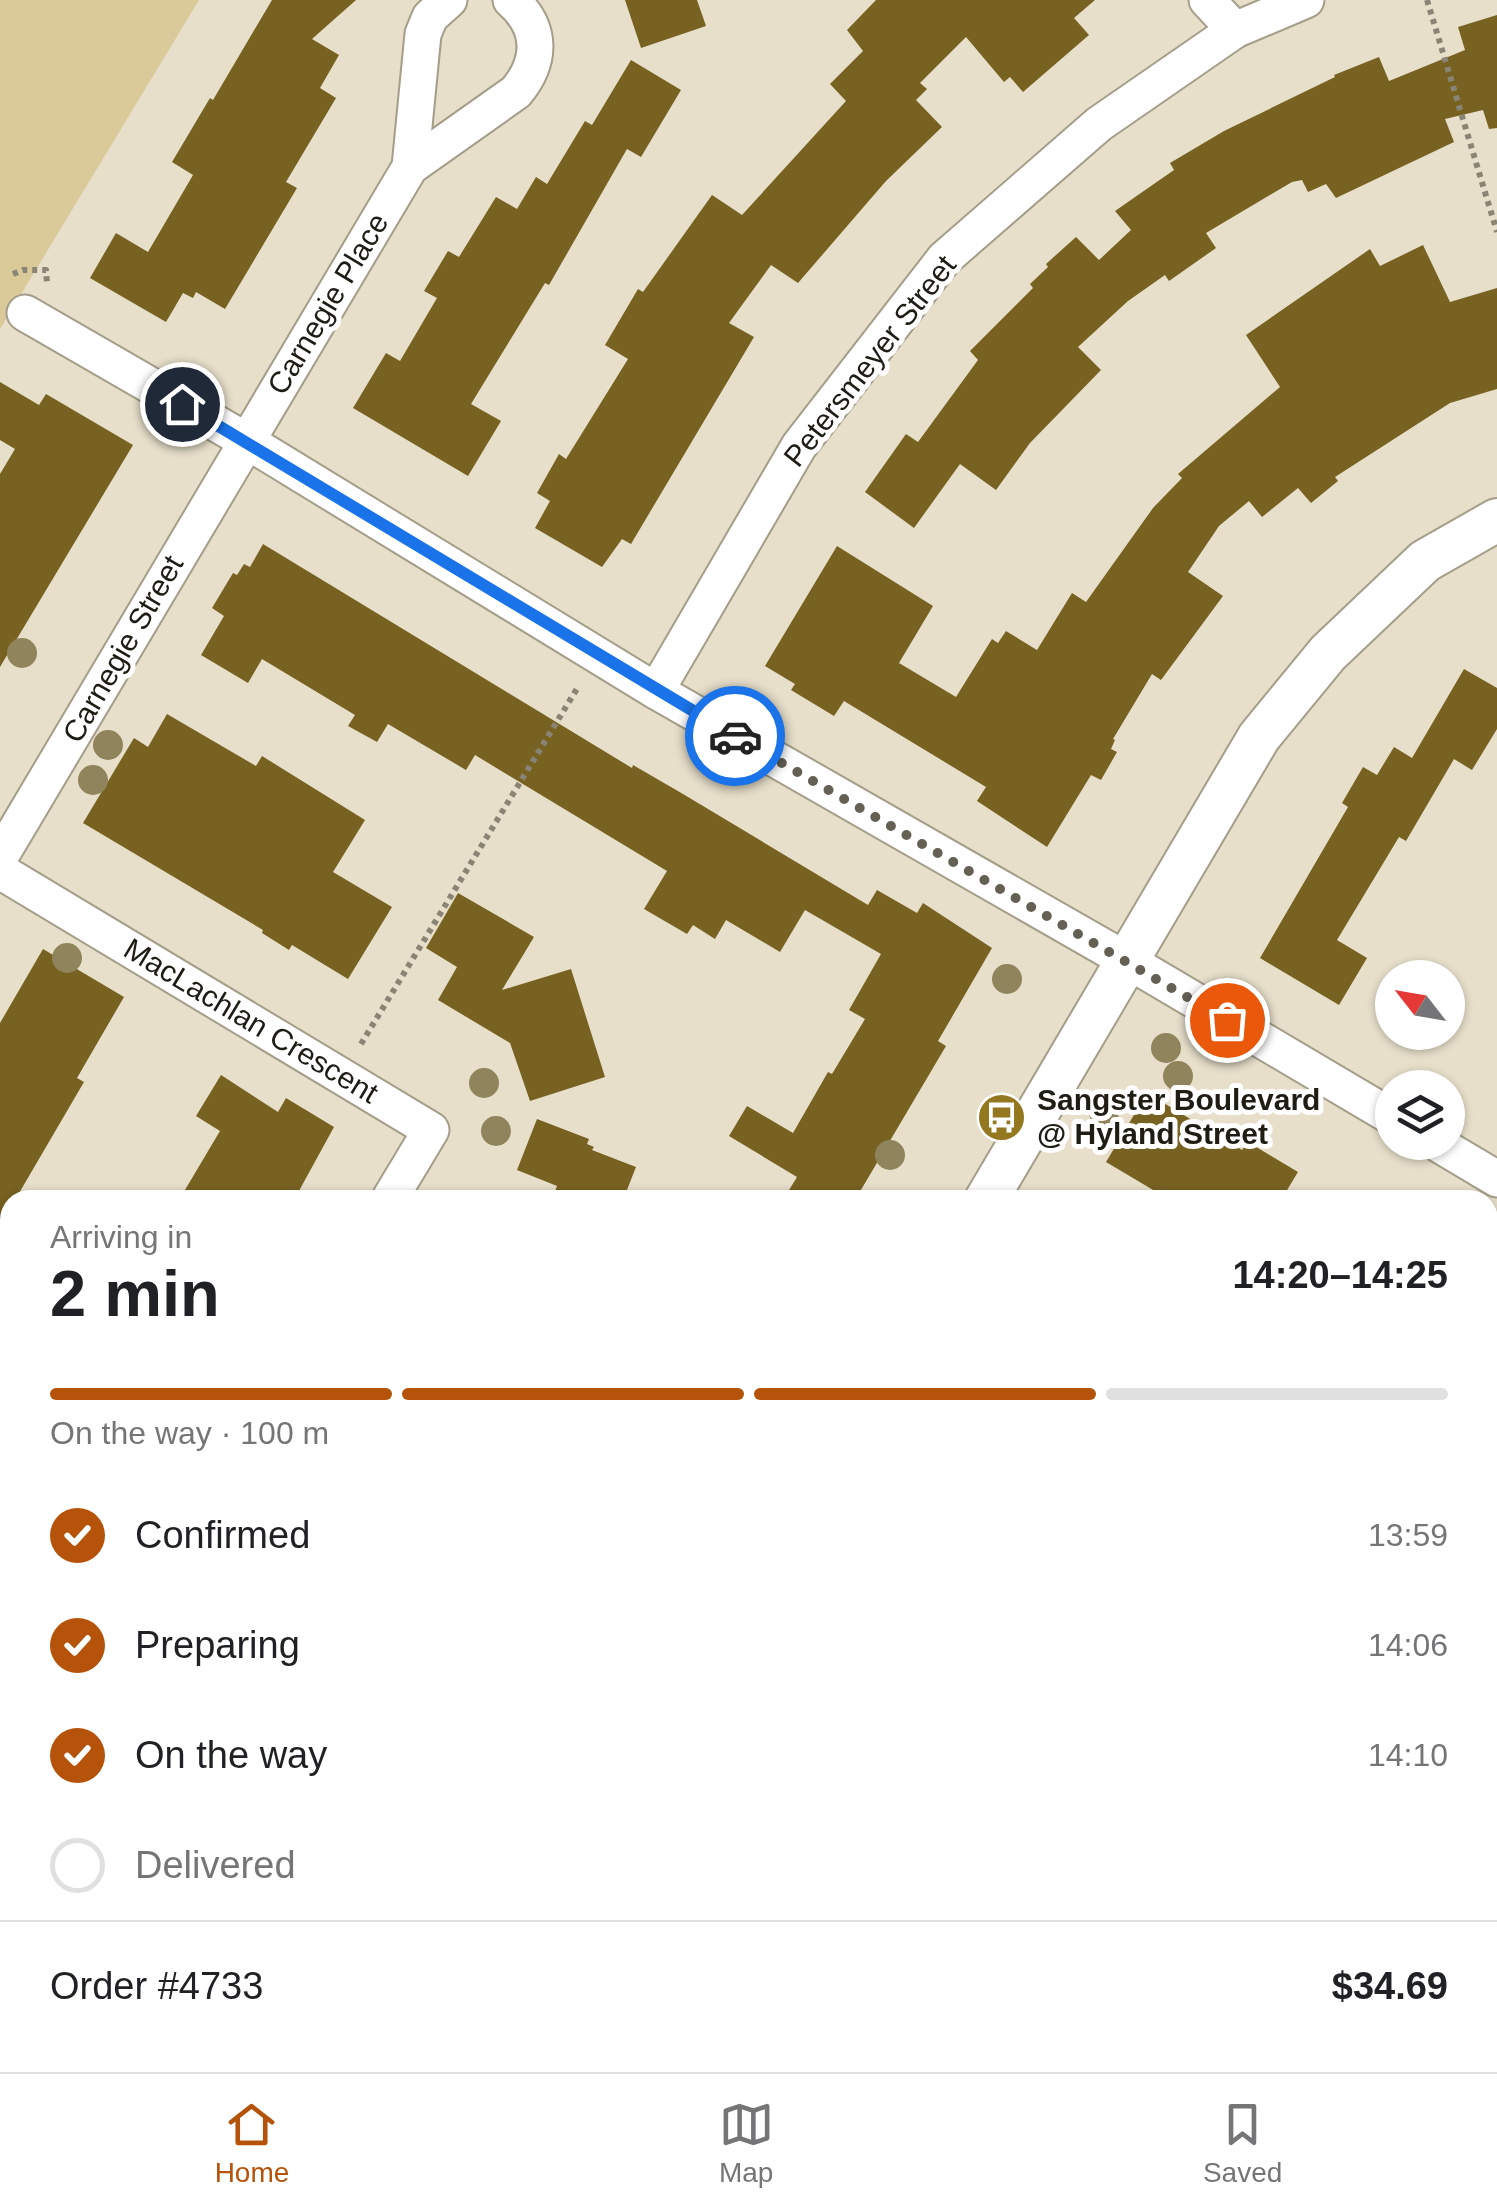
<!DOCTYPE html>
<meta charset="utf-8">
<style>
body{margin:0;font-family:Helvetica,sans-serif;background:#f2f2f2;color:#202124;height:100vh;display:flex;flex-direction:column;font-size:38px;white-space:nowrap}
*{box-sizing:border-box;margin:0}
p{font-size:32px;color:#757577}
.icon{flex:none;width:55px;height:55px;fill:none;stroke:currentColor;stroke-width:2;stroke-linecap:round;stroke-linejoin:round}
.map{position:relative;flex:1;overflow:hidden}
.side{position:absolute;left:0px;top:1190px;width:1498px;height:882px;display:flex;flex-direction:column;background:#fff;border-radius:30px 30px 0 0;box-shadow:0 2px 8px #0004}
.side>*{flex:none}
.needle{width:65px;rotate:301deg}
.fabs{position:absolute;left:1375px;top:960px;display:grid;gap:20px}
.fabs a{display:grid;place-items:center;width:90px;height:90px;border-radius:50%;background:#fff;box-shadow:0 2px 8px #0004;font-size:50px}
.pin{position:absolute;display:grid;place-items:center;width:85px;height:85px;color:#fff;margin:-42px;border:5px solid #fff;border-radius:50%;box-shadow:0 2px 10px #0007}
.courier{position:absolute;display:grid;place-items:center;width:100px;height:100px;margin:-50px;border:8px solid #1a73e8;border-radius:50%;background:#fff;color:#222;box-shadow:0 2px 12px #0007}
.summary em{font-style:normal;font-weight:800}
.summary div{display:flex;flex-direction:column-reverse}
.summary{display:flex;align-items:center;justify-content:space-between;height:170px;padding:0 50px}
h1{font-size:65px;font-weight:800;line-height:75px}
.bar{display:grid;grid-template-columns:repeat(4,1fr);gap:15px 10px;align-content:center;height:120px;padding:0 50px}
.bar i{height:12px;border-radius:8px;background:#e0e0e0}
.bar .active{background:#b45309}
.bar p{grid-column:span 4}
.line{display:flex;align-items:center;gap:25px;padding:0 50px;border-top:2px solid #e0e0e0}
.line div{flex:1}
ol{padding:0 50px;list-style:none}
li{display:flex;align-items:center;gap:30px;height:110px}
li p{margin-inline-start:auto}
li .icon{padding:10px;border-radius:50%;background:#b45309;color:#fff;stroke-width:4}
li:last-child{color:#757577}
li i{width:55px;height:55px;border:5px solid #e0e0e0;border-radius:50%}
.tabs{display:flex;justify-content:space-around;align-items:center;height:140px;border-top:2px solid #e0e0e0;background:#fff;font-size:28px;color:#757577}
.tabs a{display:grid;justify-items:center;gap:5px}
.tabs .active{color:#b45309}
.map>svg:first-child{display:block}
</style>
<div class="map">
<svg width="1497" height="2072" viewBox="0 0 1497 2072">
<rect width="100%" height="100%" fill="#e7dfca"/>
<!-- green -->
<g fill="#dac999">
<path d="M0,0h199l-199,329z"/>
<path d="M1488,1824l9,6v242h-155l-1,-9 147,-1z"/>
</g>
<!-- building -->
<g fill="#776221">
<path d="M272,0h84l-44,39 27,16 -19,33 16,10 -50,84 11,6 -72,121 -29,-17 -3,6 -10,-5 -17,29 -76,-44 26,-45 32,19 45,-77 -21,-13 38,-64 3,2z"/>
<path d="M625,0h72l9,26 -65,22z"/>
<path d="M876,0h219l-21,18 15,17 -66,57 -13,-15 -6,5 -38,-45 -46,46 7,6 -11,11 26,27 -56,54 -88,102 -27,-18 -42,58 25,14 -123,207 -9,-5 -20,28 -67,-39 15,-27 -13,-8 22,-39 7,5 62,-100 -23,-14 33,-56 5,3 69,-97 30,20 104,-114 -16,-17 33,-33 -16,-21z"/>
<path d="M1497,15v113l-8,1 -6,-19 -38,9 9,23 -118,56 -10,-14 -18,8 -6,-12 -10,2 -86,51 10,15 -47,33 -4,-6 -37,26 -50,46 23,23 -71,73 -34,47 -36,-26 -46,64 -49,-36 41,-58 12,8 60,-82 -8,-9 63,-63 -3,-4 18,-17 -2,-3 30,-27 23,23 32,-30 -16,-19 59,-41 -4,-7 54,-32 111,-54 -1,-2 45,-18 10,24 76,-31 -7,-23z"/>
<path d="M631,60l50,30 -40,67 -14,-8 -78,136 -4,-2 -74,121 30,17 -33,55 -115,-68 33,-55 14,8 37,-63 -13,-7 24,-40 11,6 37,-60 21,12 19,-32 11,7 38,-63 7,4z"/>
<path d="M1423,245l27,57 47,-14v101l-47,14 -115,74 3,4 -27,22 -13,-15 -36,29 -13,-16 -30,25 -31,46 35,24 -62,84 -9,-6 -39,65 2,1 -4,9 6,3 -16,28 -10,-5 -44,72 -70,-46 9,-14 -142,-86 -10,15 -43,-26 4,-6 -30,-18 72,-120 96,60 -34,57 57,34 36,-58 6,4 8,-12 31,19 35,-57 14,9 67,-94 29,-30 -4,-4 102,-87 -34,-52 124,-86 10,17z"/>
<path d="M0,382l39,23 7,-11 87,51 -133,222v-193l15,-25 -15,-9z"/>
<path d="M263,544l369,224 1,-3 50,29 185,111 9,-15 40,23 6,-10 69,45 -54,93 8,5 -91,154h-72l14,-23 -68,-41 18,-30 46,27 35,-61 4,2 33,-55 -16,-9 32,-56 -76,-44 -25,42 -54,-32 -11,19 -22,-14 -6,9 -43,-25 23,-38 -192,-116 -9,15 -78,-46 -11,18 -29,-16 7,-11 -93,-56 -14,24 -47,-28 23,-39 -12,-8 21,-35 4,2 7,-11 6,3z"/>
<path d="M1464,669l33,19v41l-25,41 -18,-11 -48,82 -7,-4 -62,103 30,18 -28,47 -79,-47 88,-151 -6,-4 21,-36 14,8 17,-28 18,11z"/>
<path d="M167,714l89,52 6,-10 103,64 -32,52 59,35 -44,72 -56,-34 -3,5 -27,-17 1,-3 -180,-107 51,-85 14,9z"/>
<path d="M458,893l76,44 -32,53 69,-21 34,108 -75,24 -20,-58 -72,-43 19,-33 -31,-19z"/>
<path d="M43,949l81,48 -47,81 7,4 -69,118h-5v9l-10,17v-203z"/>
<path d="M221,1075l57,37 8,-14 48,29 -40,73h-115l41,-69 -24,-15z"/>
<path d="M1147,1093l95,57 6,-8 50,30 -17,28h-111l-64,-38z"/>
<path d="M537,1119l52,20 -2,5 7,3 -2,3 44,17 -13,33h-71l5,-14 -40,-16z"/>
</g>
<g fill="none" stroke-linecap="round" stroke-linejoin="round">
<defs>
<g id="minor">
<path d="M1207,0l28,30"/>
<path d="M410,167l13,-133 7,-17 19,-17"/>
<path d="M25,313l220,127 411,251 472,270 264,156"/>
<path d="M656,691l143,-245 145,-187 155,-135 136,-94 71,-30"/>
<path d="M0,857l410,-690 106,-75c26,-31 26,-65 -5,-92"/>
<path d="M0,871l431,259 -42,70"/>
<path d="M1435,1142l62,37"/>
<path d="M0,1849l10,-17"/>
<path d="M920,2062l46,10"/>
</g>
<g id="tertiary">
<path d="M986,1200l273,-463 69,-84 97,-92 72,-41"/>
<path d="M471,2072l5,-10"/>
</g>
</defs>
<!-- minor casing -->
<use href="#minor" stroke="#a49d89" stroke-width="39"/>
<!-- tertiary casing -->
<use href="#tertiary" stroke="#a49d89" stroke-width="46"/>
<!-- path -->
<g stroke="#8a8475" stroke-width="6" stroke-dasharray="5 5" stroke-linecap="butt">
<path d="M1427,0l70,232"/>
<path d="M13,274l10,-4h23l1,14"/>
<path d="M361,1044l217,-357"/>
<path d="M0,1587l10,6"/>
<path d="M1488,1851l9,7"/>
<path d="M1488,1999l9,-16"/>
<path d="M1444,2072l5,-10"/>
</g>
<!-- minor -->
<use href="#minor" stroke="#fff" stroke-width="35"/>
<!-- tertiary -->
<use href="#tertiary" stroke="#fff" stroke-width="42"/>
</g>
<!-- trees -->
<g fill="#90845c">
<circle cx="22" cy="653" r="15"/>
<circle cx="108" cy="745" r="15"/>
<circle cx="93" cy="780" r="15"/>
<circle cx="67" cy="958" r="15"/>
<circle cx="1007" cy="979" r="15"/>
<circle cx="1166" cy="1048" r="15"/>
<circle cx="1178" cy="1076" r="15"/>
<circle cx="484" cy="1083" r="15"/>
<circle cx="1104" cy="1112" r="15"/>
<circle cx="496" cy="1131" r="15"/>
<circle cx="890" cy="1155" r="15"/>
</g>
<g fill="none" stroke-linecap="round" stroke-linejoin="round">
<!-- done -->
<path stroke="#656054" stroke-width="10" stroke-dasharray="0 18" d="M735,736l492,284"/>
<!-- route -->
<path stroke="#1a73e8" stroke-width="12" d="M182,404l553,332"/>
</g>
<!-- icons -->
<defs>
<symbol id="bus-disc" viewBox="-11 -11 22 22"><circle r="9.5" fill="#93781f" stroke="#fff"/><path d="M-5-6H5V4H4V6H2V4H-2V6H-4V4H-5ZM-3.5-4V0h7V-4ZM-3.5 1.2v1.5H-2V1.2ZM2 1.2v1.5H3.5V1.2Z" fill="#fff"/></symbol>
</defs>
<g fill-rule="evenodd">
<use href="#bus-disc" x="974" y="1090" width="55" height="55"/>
</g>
<g text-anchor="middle" stroke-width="10" stroke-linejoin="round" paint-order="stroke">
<!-- street labels -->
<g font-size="30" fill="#1f1c14" stroke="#fff">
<text transform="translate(328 304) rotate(-59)" y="10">Carnegie Place</text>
<text transform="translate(870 361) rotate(-52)" y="10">Petersmeyer Street</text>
<text transform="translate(123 649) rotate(-60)" y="10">Carnegie Street</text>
<text transform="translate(251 1021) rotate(31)" y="10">MacLachlan Crescent</text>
</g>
<!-- poi labels -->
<g font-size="30" font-weight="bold" fill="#1f1c14" stroke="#fff" text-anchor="start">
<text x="1037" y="1110">Sangster Boulevard<tspan x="1037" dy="34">@ Hyland Street</tspan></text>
</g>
</g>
</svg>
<div class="fabs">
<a><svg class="needle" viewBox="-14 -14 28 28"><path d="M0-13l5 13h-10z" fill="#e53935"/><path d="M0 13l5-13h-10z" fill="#757577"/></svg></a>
<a><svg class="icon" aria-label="layers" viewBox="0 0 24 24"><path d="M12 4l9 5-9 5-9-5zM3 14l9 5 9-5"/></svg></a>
</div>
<div class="pin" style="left:1227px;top:1020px;background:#ea580c"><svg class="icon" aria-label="bag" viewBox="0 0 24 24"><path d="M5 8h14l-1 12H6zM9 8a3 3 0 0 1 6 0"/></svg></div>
<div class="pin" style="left:182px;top:404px;background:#1f2937"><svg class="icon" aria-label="home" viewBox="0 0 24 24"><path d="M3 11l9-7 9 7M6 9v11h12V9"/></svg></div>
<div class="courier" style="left:735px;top:736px"><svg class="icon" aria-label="car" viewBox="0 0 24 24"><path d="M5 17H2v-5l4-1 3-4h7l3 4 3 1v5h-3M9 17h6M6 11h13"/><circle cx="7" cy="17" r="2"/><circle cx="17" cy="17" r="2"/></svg></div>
<section class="side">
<div class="summary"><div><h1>2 min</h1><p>Arriving in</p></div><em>14:20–14:25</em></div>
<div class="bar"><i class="active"></i><i class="active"></i><i class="active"></i><i></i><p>On the way · 100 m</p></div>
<ol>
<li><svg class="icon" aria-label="check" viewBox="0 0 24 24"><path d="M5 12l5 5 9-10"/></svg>Confirmed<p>13:59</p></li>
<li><svg class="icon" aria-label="check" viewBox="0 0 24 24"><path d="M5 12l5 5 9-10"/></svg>Preparing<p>14:06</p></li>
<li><svg class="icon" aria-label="check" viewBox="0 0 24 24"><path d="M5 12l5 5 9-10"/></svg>On the way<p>14:10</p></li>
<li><i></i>Delivered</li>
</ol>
<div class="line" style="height:130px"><div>Order #4733</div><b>$34.69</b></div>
</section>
</div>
<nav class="tabs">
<a class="active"><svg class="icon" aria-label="home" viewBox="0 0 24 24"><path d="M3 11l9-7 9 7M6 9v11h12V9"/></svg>Home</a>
<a><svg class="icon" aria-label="map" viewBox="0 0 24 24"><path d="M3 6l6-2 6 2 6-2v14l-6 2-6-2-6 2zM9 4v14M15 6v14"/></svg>Map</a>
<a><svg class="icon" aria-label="saved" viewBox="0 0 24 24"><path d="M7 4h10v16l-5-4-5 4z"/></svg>Saved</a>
</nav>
